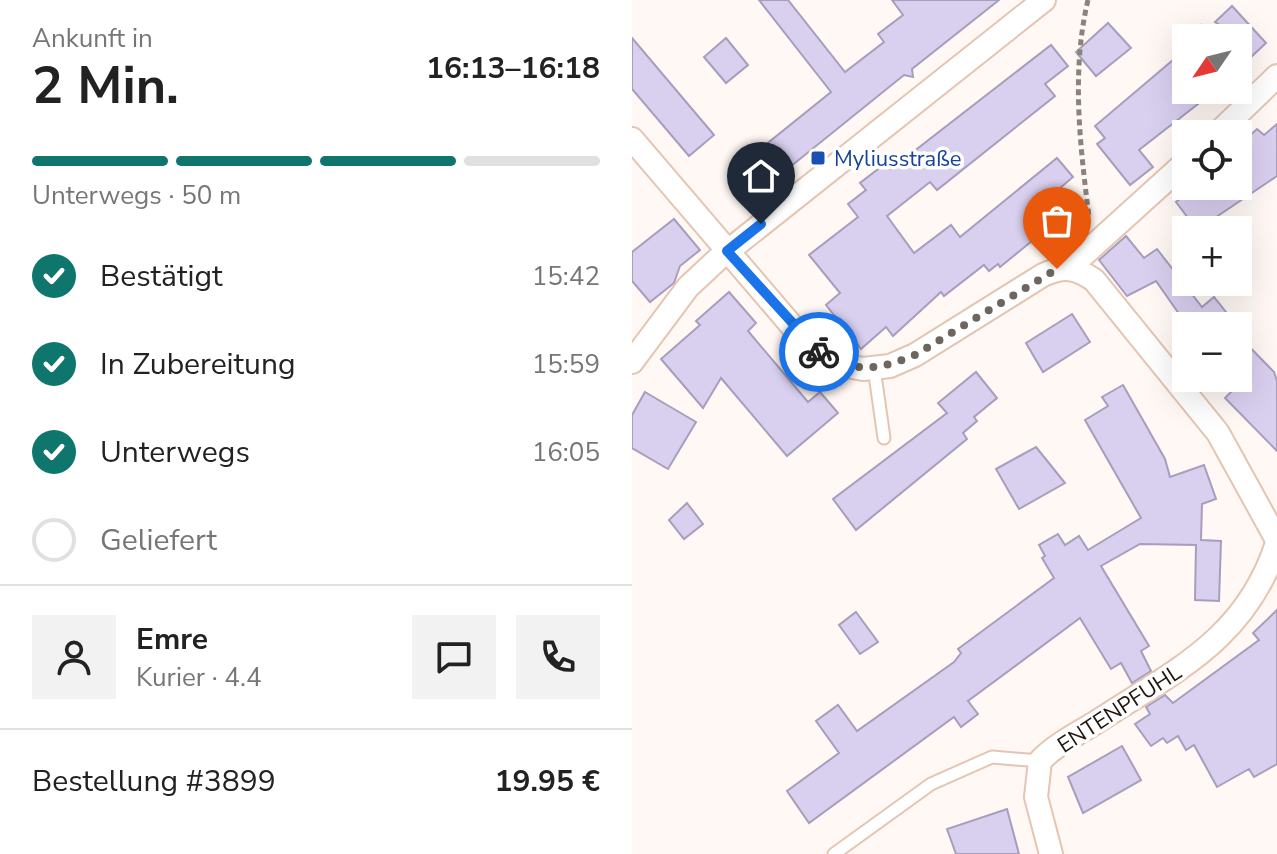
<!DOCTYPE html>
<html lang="de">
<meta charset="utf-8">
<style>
body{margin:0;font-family:"Nunito Sans",sans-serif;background:#f2f2f2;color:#222;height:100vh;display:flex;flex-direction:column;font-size:30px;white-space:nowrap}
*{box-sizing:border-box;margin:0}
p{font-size:26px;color:#767676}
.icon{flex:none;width:44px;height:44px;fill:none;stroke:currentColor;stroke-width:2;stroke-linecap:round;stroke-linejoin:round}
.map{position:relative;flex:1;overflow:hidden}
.side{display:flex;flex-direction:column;background:#fff;width:632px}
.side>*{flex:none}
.needle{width:52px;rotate:235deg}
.controls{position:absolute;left:540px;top:24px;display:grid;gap:16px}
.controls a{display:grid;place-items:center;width:80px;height:80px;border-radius:0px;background:#fff;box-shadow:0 8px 32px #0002;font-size:40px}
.pin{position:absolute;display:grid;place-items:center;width:68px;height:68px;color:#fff;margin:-82px -34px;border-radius:50% 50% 50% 0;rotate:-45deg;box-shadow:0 0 8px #0007}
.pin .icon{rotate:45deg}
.courier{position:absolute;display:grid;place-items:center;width:80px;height:80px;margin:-40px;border:6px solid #1a73e8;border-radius:50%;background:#fff;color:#222;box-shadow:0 2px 10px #0007}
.head em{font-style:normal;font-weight:700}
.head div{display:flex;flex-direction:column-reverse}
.head{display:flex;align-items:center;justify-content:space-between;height:136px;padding:0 32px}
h1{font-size:52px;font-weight:700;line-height:60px}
.bar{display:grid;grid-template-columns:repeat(4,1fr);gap:12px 8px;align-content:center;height:96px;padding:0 32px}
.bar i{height:10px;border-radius:6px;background:#e0e0e0}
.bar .selected{background:#0f766e}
.bar p{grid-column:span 4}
.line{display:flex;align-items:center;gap:20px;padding:0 32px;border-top:2px solid #e0e0e0}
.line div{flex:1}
.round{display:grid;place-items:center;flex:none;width:84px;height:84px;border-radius:0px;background:#f2f2f2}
ol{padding:0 32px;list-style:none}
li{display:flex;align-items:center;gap:24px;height:88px}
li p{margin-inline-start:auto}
li .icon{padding:8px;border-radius:50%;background:#0f766e;color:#fff;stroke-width:4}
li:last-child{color:#767676}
li i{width:44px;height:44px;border:4px solid #e0e0e0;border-radius:50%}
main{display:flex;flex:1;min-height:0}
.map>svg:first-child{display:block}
</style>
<main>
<section class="side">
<div class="head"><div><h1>2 Min.</h1><p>Ankunft in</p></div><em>16:13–16:18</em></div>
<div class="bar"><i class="selected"></i><i class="selected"></i><i class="selected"></i><i></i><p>Unterwegs · 50 m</p></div>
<ol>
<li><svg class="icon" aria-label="check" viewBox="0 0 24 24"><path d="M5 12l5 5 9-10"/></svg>Bestätigt<p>15:42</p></li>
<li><svg class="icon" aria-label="check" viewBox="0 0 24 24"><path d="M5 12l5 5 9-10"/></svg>In Zubereitung<p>15:59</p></li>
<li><svg class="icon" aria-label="check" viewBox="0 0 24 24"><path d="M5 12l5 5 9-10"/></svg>Unterwegs<p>16:05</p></li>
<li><i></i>Geliefert</li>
</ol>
<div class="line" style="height:144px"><a class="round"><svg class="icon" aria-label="person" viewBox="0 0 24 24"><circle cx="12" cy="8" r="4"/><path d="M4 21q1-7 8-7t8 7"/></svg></a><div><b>Emre</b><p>Kurier · 4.4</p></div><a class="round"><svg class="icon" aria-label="chat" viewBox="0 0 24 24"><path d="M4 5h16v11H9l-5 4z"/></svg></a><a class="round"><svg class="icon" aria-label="phone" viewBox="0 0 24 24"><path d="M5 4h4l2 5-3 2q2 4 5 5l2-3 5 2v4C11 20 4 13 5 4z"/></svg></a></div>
<div class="line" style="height:104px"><div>Bestellung #3899</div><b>19.95 €</b></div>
</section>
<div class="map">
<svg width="645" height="854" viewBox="0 0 645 854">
<rect width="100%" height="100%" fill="#fff8f4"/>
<!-- building -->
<g fill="#d9d0f0" stroke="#a69ebc" stroke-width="2">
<path d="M127,0h29l57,72 39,-30 -6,-8 25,-19 -11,-15h107l-87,69 1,8 -9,-2 -150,121 -21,-25 98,-79z"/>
<path d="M600,6l34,37 -16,15 -12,-12v-8h-38l18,-14 -3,-2z"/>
<path d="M476,23l23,25 -35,28 -20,-24z"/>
<path d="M0,38l82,97 -25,21 -57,-67z"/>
<path d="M94,38l22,27 -22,18 -22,-26z"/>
<path d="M419,45l17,21 -23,18 10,12 -118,94 -7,-8 -43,34 27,37 37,-28 9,12 97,-79 16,19 -28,24 14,18 -59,48 -2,-3 -9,7 -5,-6 -40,31 -3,-4 -48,44 -7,-9 -25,22 -35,-44 14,-12 -31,-38 49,-38 -10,-13 18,-14 -6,-7 26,-20 5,6z"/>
<path d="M554,49v41h30l-77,60 14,17 -23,18 -33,-41 8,-6 -10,-12z"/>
<path d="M645,124v52l-80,54 -21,-28 20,-16h42v-15l12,-9 -12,-16 19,-17 7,6z"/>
<path d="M42,219l26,31 -20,16 -6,17 -24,19 -18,-21v-29z"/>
<path d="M494,236l18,22 13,-9 45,58 12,-10 23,29h-60l7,-5 -28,-40 -29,15 -28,-36z"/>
<path d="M97,292l27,31 -8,8 60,71 12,-10 18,21 -51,43 -66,-78 -18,30 -42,-49 39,-34 -4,-4z"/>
<path d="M440,314l18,28 -47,30 -17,-29z"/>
<path d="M606,335l36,37 3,9v70l-52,-53 13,-13z"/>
<path d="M344,372l21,26 -23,19 3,4 -14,12 4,6 -111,91 -23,-31 114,-86 -9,-10z"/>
<path d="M491,385l42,74 5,18 34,-12 12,34 -14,5 -1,36 20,1 -2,60 -24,-1 1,-55 -56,-1 -39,22 48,80 -8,5 10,20 -19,12 -11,-20 -10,6 -31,-51 -112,83 10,13 -17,13 -7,-10 -145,106 -22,-32 52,-38 -23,-32 22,-16 19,26 97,-69 7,-9 -3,-4 96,-71 -12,-20 3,-2 -6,-11 19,-11 7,11 14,-9 9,14 53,-32 -56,-98 23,-14 -6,-9z"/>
<path d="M13,392l51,30 -28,47 -36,-21v-33z"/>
<path d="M404,447l29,36 -46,26 -23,-40z"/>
<path d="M55,503l16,21 -19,15 -15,-19z"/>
<path d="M645,610v154l-23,13 -5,-8 -32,18 -23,-42 -8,5 -8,-14 -11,7 -4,-5 -12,8 -16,-22 15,-10 -4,-7 19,-12 8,8 86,-63 -6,-7z"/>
<path d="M224,612l22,30 -18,12 -21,-29z"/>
<path d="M490,746l19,34 -58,33 -15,-36z"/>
<path d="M375,809l12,45h-63l-9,-25z"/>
</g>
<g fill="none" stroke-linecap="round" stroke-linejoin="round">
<defs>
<g id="service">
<path d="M242,368l10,70"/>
<path d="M202,854l97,-70 61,-27 48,4"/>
</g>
<g id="minor">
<path d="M585,134l60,-58"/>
<path d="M0,139l166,194 39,31 26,5 27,-3 25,-11 128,-80c21,-9 32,-8 51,5l124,153 59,107"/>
<path d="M437,268l117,-106"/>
<path d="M0,362l56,-75 30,-28 326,-259"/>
<path d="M419,854l-15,-57 4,-36c15,-16 37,-27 55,-38 79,-52 151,-83 182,-180"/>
</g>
</defs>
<!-- service casing -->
<use href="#service" stroke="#e5c5b1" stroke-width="15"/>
<!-- minor casing -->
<use href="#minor" stroke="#e5c5b1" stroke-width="26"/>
<!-- path -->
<g stroke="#8b827c" stroke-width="5" stroke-dasharray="6 4" stroke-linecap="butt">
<path d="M456,0c-17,71 -8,145 1,217"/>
<path d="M548,38l26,-14"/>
</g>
<!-- service -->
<use href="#service" stroke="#fff" stroke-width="11"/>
<!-- minor -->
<use href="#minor" stroke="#fff" stroke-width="22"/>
</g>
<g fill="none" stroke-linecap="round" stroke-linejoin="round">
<!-- done -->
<path stroke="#6f655f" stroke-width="8" stroke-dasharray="0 14.4" d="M187,352c33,22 61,18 96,3l142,-86"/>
<!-- route -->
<path stroke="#1a73e8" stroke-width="10" d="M129,224l-34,27 92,101"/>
</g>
<!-- markers -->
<rect fill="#1a4fb4" stroke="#fff" stroke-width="3" x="178" y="150" width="16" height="16" rx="4"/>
<g text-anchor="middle" stroke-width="7" stroke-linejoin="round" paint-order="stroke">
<!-- transit labels -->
<g font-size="22" fill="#164399" stroke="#fff" text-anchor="start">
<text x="202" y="166">Myliusstraße</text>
</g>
<!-- street labels -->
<g font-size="22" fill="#21160f" stroke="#fff">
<text transform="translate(487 708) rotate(-33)" y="8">ENTENPFUHL</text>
</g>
</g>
</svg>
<div class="controls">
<a><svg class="needle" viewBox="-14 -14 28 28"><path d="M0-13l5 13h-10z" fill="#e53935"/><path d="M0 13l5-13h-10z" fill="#767676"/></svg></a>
<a><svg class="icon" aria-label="locate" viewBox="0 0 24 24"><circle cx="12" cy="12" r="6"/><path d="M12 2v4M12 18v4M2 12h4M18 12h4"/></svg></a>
<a>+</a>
<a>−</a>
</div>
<div class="pin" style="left:425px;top:269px;background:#ea580c"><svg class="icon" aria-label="bag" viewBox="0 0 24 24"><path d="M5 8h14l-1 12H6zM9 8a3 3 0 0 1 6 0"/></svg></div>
<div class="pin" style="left:129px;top:224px;background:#1f2937"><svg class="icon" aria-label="home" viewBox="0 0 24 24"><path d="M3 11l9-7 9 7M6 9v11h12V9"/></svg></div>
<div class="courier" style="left:187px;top:352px"><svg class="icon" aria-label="bike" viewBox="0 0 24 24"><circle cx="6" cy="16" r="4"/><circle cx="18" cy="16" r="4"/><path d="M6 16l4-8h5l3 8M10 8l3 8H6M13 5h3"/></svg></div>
</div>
</main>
